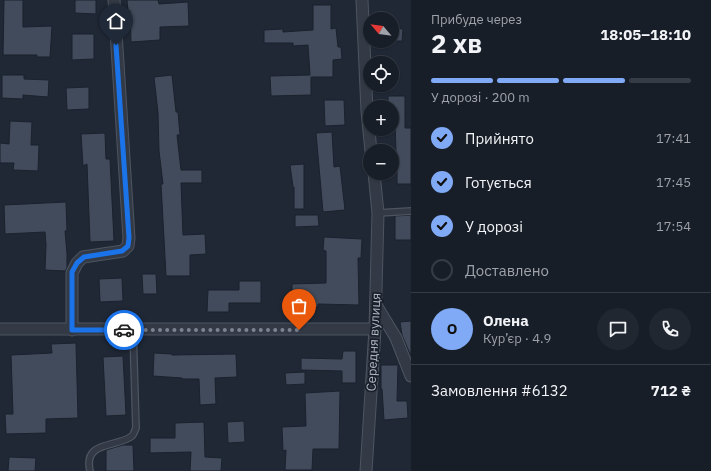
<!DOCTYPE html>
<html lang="uk">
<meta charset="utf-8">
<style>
body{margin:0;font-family:"IBM Plex Sans",sans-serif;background:#212730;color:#f1f3f6;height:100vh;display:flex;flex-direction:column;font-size:15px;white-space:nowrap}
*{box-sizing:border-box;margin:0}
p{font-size:13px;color:#9fa2a8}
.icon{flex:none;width:22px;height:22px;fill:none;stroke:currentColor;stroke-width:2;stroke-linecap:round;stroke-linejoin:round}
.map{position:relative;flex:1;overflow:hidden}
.details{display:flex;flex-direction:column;background:#181e28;width:300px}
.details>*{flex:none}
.needle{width:26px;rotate:299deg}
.buttons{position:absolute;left:363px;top:12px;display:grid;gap:8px}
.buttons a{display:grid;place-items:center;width:36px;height:36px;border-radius:50%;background:#181e28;box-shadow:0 1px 3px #0004,0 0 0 1px #363c45;font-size:20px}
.pin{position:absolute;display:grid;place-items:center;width:34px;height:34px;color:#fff;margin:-41px -17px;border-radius:50% 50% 50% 0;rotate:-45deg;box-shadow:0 0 4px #0007}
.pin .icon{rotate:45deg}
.courier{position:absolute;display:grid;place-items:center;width:40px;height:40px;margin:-20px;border:3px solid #1a73e8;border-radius:50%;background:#fff;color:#222;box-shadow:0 1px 5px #0007}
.overview em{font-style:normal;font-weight:700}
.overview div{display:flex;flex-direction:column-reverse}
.overview{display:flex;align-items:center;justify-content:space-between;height:68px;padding:0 20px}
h1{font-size:26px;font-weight:700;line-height:30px}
.bar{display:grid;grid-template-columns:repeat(4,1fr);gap:6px 4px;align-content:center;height:48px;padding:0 20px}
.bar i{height:5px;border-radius:3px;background:#363c45}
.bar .active{background:#80aaf6}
.bar p{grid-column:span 4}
.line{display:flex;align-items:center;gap:10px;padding:0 20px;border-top:1px solid #363c45}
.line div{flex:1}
.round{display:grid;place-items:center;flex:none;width:42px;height:42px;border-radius:21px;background:#212730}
ol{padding:0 20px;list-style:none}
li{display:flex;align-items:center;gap:12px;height:44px}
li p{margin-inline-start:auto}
li .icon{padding:4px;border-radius:50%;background:#80aaf6;color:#111;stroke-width:4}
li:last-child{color:#9fa2a8}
li i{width:22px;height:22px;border:2px solid #363c45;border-radius:50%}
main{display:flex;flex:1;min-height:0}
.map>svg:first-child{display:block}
</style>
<main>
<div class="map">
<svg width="411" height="471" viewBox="0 0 411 471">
<rect width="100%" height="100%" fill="#202836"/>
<!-- building -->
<g fill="#414b5b" stroke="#1b212d">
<path d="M4,0h19v27l29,-1 -2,31h-13v-2h-34z"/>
<path d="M75,0h21v14l-21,-1z"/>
<path d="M127,0h31l1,4 29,-2 1,24 -29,1v13l-29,2 -1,-31h-2z"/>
<path d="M313,5h18v24l5,-1 2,19h3l1,12 -9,1v17h-22v18l-40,1 -1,-20 40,-1 -2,-30 -15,1v-3h-29v-13l19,-1v3l30,-2z"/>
<path d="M392,28l11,1 -1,12h-10z"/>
<path d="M72,34h22v25l-22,1z"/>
<path d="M2,75h22v4l25,1 -1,17 -25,-2v4l-21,-1z"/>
<path d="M172,75l4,37h2l2,23h-3l4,35h21v13h-21l2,52 22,-1 1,20 -16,1v21h-24l-5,-92h2l-4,-33 -1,-38 -4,-36z"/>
<path d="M89,87v22l-22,1 -1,-22z"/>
<path d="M388,96h17v32h6v56h-14v-31h-1l-1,-34h-3v-12h-4z"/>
<path d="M324,100h20l1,25 -20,1z"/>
<path d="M10,121l22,1 -1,23h8l-1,26 -25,-1 1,-7h-14v-20l9,1z"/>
<path d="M332,132l2,35 6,-1 5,44 -22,2 -7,-79z"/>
<path d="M105,133l1,26h4l4,82 -24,1 -3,-78 -4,2 -2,-32z"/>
<path d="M304,164v45h-10v-22h-1l-3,-22z"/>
<path d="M66,202l1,29h-2l2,22v15l-2,3 -20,-1 1,-25 -1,-13 -40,2 -1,-29z"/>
<path d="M295,215h23l1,11 -24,1z"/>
<path d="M411,215v25h-16v-24z"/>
<path d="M324,237l38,2 -1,19h-3l1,47 -41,-1v3l-26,1v-24l34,-1v-32l-3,-1z"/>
<path d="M142,274h14l1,20h-14z"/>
<path d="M122,278l1,23 -23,1 -1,-23z"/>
<path d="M239,281h22v22h-32v9h-22l1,-22h31z"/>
<path d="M411,321v33h-1l-8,-19 -2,-13z"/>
<path d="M76,343l2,75 -32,1v14l-40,1 -1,-20h8l-2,-59 41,-2 -1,-9z"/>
<path d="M343,351h13v32h-14v-12l-41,-1v-12l41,1z"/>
<path d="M154,353l18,1v1l64,-1 1,23 -22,1 1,26 -16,1 -1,-26h-17v-1l-29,-2z"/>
<path d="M123,356l3,59 -20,1 -3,-59z"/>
<path d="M381,365h17l-1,36h10l1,17 -24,2 -2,-31h-1z"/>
<path d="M305,372v12l-19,1 -1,-12z"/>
<path d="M340,391l-1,58h-26l-1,21h-27l1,-20 -3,1 -1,-24 24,-1 -1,-33z"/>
<path d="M244,421l1,21 -17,1 -1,-21z"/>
<path d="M204,422l1,35 17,1 -1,13h-31l1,-19 -41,1v-15h25v-15z"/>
<path d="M123,445h10l1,26h-28v-21z"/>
<path d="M9,457l27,1 -1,13h-27z"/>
</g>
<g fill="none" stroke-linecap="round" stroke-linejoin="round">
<defs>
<g id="service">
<path d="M378,213l33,-2"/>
<path d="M90,471c-7,-31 27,-23 42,-35 2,-2 3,-6 4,-8l-3,-98"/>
</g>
<g id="minor">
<path d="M362,0l5,111 4,40"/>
<path d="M376,305l20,33 15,38"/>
<path d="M0,329h375"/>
<path d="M72,330v-57l5,-10 6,-6 40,-6 5,-5 1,-8 -15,-238"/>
<path d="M366,471l9,-142 3,-116 -4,-40"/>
</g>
</defs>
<!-- service casing -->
<use href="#service" stroke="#4d5561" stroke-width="8"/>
<!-- minor casing -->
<use href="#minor" stroke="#4d5561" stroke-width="13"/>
<!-- service -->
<use href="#service" stroke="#333a46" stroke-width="5.5"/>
<!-- minor -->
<use href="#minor" stroke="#333a46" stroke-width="11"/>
</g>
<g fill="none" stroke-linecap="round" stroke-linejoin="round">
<!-- done -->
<path stroke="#7c8492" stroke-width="4" stroke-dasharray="0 7.2" d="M124,330h175"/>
<!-- route -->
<path stroke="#1a73e8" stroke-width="5" d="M116,45l13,193 -1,8 -6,5 -38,6 -7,6 -5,9v58h52"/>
</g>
<g text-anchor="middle" stroke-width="3.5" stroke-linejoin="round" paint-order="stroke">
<!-- street labels -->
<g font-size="13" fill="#adb5c3" stroke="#19202a">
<text transform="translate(373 342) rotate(-87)" y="5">Середня вулиця</text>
</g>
</g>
</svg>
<div class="buttons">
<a><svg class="needle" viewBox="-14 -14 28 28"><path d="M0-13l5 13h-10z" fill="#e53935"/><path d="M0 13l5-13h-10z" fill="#9fa2a8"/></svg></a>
<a><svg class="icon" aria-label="locate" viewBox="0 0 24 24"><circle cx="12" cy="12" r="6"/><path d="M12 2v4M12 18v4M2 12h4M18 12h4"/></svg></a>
<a>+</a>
<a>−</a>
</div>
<div class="pin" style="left:299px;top:330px;background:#ea580c"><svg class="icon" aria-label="bag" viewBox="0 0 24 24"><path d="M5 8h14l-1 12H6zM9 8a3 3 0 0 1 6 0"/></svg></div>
<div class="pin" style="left:116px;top:45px;background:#1f2937"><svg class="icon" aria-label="home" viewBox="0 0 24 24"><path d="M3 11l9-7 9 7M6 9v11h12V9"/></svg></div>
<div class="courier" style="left:124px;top:330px"><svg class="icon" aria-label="car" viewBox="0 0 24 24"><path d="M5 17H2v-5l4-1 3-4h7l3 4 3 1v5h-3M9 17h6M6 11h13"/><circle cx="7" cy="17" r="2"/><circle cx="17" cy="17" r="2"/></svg></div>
</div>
<section class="details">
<div class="overview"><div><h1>2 хв</h1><p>Прибуде через</p></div><em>18:05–18:10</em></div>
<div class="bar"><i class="active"></i><i class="active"></i><i class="active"></i><i></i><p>У дорозі · 200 m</p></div>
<ol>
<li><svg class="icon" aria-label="check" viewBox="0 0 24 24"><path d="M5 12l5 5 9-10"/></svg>Прийнято<p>17:41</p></li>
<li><svg class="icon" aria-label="check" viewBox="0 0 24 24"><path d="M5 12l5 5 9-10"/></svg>Готується<p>17:45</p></li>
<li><svg class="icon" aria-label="check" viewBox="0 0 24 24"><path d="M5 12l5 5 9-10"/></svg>У дорозі<p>17:54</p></li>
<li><i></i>Доставлено</li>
</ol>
<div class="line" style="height:72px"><b class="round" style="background:#80aaf6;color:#111">О</b><div><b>Олена</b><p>Кур’єр · 4.9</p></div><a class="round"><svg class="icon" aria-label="chat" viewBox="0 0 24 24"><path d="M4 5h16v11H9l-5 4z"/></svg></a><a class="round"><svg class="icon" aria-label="phone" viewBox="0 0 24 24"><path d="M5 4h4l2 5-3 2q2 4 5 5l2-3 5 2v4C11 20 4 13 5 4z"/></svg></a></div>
<div class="line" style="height:52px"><div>Замовлення #6132</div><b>712 ₴</b></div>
</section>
</main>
